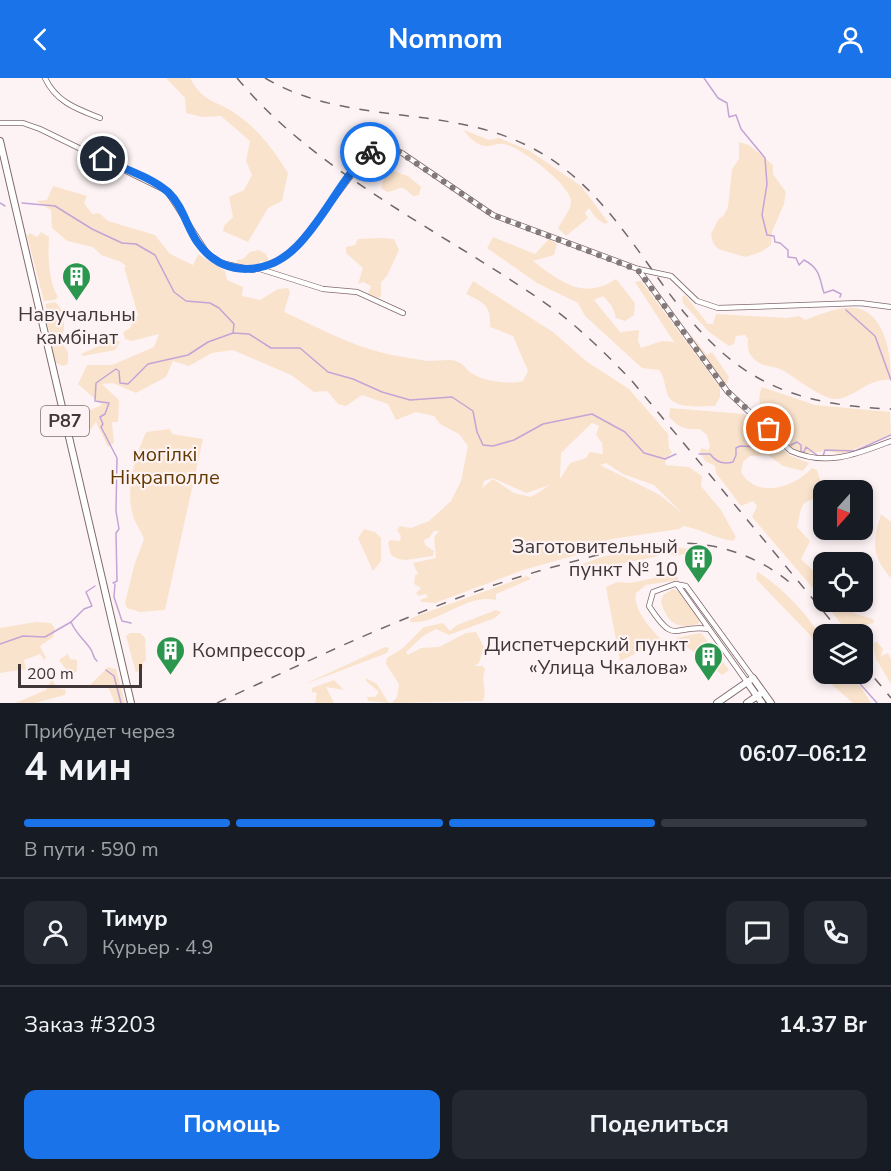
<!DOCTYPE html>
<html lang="ru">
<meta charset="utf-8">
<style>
body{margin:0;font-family:"Nunito Sans",sans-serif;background:#242831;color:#f1f3f6;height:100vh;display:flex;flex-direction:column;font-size:22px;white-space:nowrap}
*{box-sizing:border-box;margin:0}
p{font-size:20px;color:#9ea1a6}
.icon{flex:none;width:33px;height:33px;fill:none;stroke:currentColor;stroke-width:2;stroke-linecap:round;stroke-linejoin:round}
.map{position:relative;height:625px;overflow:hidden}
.details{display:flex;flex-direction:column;background:#171b24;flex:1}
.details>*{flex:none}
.needle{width:39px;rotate:201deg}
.buttons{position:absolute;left:813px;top:402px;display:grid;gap:12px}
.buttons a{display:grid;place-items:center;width:60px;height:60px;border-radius:12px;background:#171b24;box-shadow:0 3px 9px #0003;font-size:30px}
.scale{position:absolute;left:18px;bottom:15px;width:124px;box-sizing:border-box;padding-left:6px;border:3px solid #413738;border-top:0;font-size:16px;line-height:21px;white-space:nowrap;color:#413738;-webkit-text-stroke:4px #fef3f4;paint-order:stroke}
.pin{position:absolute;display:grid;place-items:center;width:51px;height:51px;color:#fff;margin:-26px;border:3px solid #fff;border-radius:50%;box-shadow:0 2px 6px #0007}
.courier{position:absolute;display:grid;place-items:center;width:60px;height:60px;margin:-30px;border:4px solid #1a73e8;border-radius:50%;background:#fff;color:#222;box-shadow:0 2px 8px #0007}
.head em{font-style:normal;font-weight:700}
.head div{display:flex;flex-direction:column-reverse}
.head{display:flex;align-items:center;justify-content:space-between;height:102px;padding:0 24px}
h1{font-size:39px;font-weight:700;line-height:45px}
.bar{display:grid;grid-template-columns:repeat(4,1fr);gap:9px 6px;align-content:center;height:72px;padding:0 24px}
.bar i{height:8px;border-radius:4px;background:#363941}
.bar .selected{background:#1a73e8}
.bar p{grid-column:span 4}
.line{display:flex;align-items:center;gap:15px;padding:0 24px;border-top:2px solid #363941}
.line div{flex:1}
.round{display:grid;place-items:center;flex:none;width:63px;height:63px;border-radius:12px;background:#242831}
.cta{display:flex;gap:12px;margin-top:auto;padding:12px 24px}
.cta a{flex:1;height:69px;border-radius:12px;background:#1a73e8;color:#fff;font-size:24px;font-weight:700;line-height:69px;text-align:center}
.cta a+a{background:#242831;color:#f1f3f6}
header{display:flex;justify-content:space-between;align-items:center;height:78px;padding:0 24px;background:#1a73e8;color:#fff;font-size:27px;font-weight:700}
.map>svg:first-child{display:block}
</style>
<header><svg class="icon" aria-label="back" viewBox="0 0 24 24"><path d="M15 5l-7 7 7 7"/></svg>Nomnom<svg class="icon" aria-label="person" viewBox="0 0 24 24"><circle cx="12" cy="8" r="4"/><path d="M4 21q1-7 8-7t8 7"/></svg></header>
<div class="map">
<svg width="891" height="625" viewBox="0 0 891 625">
<rect width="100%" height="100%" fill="#fef3f4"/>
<!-- green -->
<g fill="#fae3cc" fill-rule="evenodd">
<path d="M166,0h24c15,27 26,21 46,36 23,16 37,35 52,59l-6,28 -14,7 -20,34 -25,-11 1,-5 9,-9 -4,-20 15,-7 8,-15 -6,-14 4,-20 -29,-25 -19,1 -16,-4 -1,-15z"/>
<path d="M464,52l25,10 10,-2 31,13 51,35 27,36 -3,2 -9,-6 -7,-10 -4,5 3,5 -22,18 -8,-8c4,-7 12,-17 13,-25 3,-16 -52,-57 -67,-59 -7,-1 -13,3 -19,2 -7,0 -18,-10 -21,-16z"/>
<path d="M739,64l10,3 24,20v9l13,18 -2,12 -12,28 -1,13 -10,7 -16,5 -27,-8 -5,-6 -2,-9 7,-14 6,-5 4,-8 4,-38 7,-10z"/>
<path d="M387,91l21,7 13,11 -2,8 -6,1c-14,-14 -12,-6 -26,-4l-6,-4z"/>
<path d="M53,108l34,10 -3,7 8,11 7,-1 9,8 47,14 15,19 23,11 5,-11 27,17 2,9 16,7 -1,9 18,4 18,-11 10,-1 2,4 -6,20c33,15 68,34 103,42 9,2 34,6 41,7 9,0 20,-2 28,0 8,3 8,6 14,11 10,9 41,13 53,9l5,-10 -15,-35 -23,-9c1,-22 -6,-24 -24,-33l7,-13 80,51 33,29 43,28 39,45 1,14 3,4 -7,9 1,4 23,2 13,9 -1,10 20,24 15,27 -3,4c-18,-3 -31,-11 -49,-15l-5,3 -67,10 -8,2h11l1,3 -93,26 -88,33 -14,-1 -1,-2 8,-3 -2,-3 -7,2 -3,-3 5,-5 -7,-4 1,-9 3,-1 -5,-11 23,-5 -2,-21 5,-6h-5l-5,7 -5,2 1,5 9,6 -1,5 -27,4 -8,-1 -7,-4 -3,-12 2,-3 10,1 1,-5 -4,-6 3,-4 11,2 18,-7 22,-20 10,-20 7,-35 -9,-12 -19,-10 -6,-8 -18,-4 -20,8 -8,-16 -26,-9 -16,11 -8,-2 -11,-13 -13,1 -23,-17 -58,-25 -21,3 -23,13 -16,-5 -7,16 -30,16 -23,-10 -11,1 17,16 -1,22h-6l2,21 -6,4 -12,-25 -5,7 -4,-2 1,-16 14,-6 -24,-21 9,-19h25l42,-18 5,-13 -27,7 -7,-2 -2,-7 6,-3 9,-14 -14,-48h3l-6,-5 -20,-7 -8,-8 -26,-6 -15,-13 -1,-18 -15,-9 11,-1zM592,345l7,3 -3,9 6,8 1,11 -13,-2 -4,6 -16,5 -10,16 1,-26zM606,385l17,11 31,11 29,29 -23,-19 -60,-30zM493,400l33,15 24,-8 -19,12 -17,-4 -21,-14 -11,9 2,-7z"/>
<path d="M41,154l8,5c-1,18 -1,44 9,60l-3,3 -11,1 -17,-65 3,-3 7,4z"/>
<path d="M493,159l42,17 14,-15 8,5 -3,11 -21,6c27,20 50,40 83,18l19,24 -1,12 -9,6 -9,-3 -4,-12 -9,-10 -9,4 26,32 19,-2 -1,11 3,7 21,-7 12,1 -39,-60 6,-1 79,106v10l-5,9c-15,0 -43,4 -48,-13 -3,-9 -2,-15 -8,-23l-17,-2 -57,-52 -7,-13 -41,-20 -50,-35z"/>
<path d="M381,160l13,1 5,11 -12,26 -6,6v14l-2,2 -11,-4 3,-8 -8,-4 -5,2 5,-16 -17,-15v-6l9,-2 3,-6z"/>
<path d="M259,172l7,4 4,9 -9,-2 -4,5 -19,-2 -1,-4 6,-1 7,-7z"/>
<path d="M685,217l23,29h5l3,-10 71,4 12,-2 6,4c16,-6 42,-18 60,-9 22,12 26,47 26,69 -22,-3 -38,19 -55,19 -13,1 -40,-21 -52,-28 -10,-6 -20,-3 -29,-11 -7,-6 -8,-13 -7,-21l-3,-4 -9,1 -2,8 -5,2 -20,-14 -26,-29 -1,-6z"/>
<path d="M55,224c10,8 11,24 7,35l-12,-3 -4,-13v-17z"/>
<path d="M688,253l19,24 5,-3 17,25 -3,8 -19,-23z"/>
<path d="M115,261l5,3 -5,8 -32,6 -2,-2z"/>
<path d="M54,265h8l6,9v12l-5,2 -9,-4 -3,-15z"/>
<path d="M762,309l53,18 75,7 1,23 -49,19 -15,-3 -28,3c-18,-16 -49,-40 -37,-67z"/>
<path d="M670,330l74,6 45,41 20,8 -6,8 -20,-5 -15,-11 -18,1 -7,6 -2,10c16,28 54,15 71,-4l5,2 5,16 7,4h-5l-1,8c-24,2 -21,8 -26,29l13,14 -9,18 22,21v20l-71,-83 5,-11 -4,-5 -12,5 -25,-33 -1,-7 -10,-5 -5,-9 1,-4 7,2 2,-4 -3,-11 -7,-6c-15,1 -20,-1 -31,-12z"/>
<path d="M170,351l2,5 31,5 -38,171 -25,2 -13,-4 -2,-5 9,-37 10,-27c-3,-9 -10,-17 -12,-27 -6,-28 3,-54 14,-80z"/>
<path d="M881,436l10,8v56c-21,-24 -18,-35 -10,-64z"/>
<path d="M364,451l11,3 6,6v23l-8,10 -15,-33z"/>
<path d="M669,469l38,3 -1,3 -8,-3 -5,6 15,4 -17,-2 -7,-4 -9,2 -9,-4 -11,5 -74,14 -11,-3 35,-12z"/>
<path d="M757,494c17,7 68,57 66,76l-4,1 -8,-13 -55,-57z"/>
<path d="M669,497l9,2v3l-32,5 -10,8c-3,18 15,35 26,48l-42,20 -14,-74 11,-5 13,1z"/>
<path d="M527,498l4,3 -35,15v6c-31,-7 -56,25 -86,22l1,-4z"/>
<path d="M673,511l7,3 20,28 -2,4c-21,5 -30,0 -37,-22l2,-7z"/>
<path d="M824,524h18l14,12 17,5 1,4 -9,2 4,11 -5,8 -2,-10h-13z"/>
<path d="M496,532l5,2 -6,6 -46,17 -13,-6 -13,7 -17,16 2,3 13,-7 18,-1 27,-14 10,-1 8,15 -5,16 -5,3h9l2,4c-5,11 3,21 -2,31l-91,2 5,-6 2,-13 -13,-20 1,-6 16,-10 21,-21 19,-4 7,8 7,-6z"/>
<path d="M36,544l15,1 4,6 -2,8 -13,9 6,12 -2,2 -4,-6 -16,6 2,9 -26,4v-45z"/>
<path d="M130,555h10l5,5 1,22 -3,3v5l-7,5 -10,-37z"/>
<path d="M700,555l2,1 27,36 -7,5 -46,-37z"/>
<path d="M877,564l6,7 -2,7 7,-3 3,6v25l-15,-25 -3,-16z"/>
<path d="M385,569l4,1 -2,5 -84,32z"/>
<path d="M68,576l2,5 7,1v11l-6,5 -12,-16z"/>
<path d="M108,589l8,2 9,34h-10l-7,-16 -18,-2z"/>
<path d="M835,596h16l1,6 9,7 10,16h-18l-23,-20 3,-4 5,1z"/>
<path d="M366,600l11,6 11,18 4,1 -24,-2 -1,-4h8l4,-5 -13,-11z"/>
<path d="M52,601l5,9 9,2 -1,5 -30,8h-20l31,-13z"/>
<path d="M334,602l10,10 -18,-3 8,16h-19l2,-10 -5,-1v-4z"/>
</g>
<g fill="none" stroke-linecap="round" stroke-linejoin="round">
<!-- stream -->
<g stroke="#c3a4d6" stroke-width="1.5">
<path d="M704,0l14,20 9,5 2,14 7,-2 5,14 24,29 2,26 -5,31 5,20 7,1 1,6 5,1 8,7v7l8,1 3,7 5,-5c17,9 15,18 20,33l9,-3 8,4 -1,3"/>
<path d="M0,125l5,3"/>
<path d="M22,125l33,3 37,23 30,14 14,1 19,11 19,37 12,9 24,2 9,5 15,16 -1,9"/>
<path d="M846,232l29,26 16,44"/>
<path d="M791,367l6,-3 4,3v7h3l2,-5 11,8"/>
<path d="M699,376h11c6,8 13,11 23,8l3,-7v-7l4,-2 41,2"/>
<path d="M823,378l2,-6 30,1 36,-16"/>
<path d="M113,505l4,-2 -1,-48 3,-4 -3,-18 1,-53 -16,-31 2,-3 -3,-7 5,-3 4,-11 -14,-2 1,-18 20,-14 3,2 1,12 8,1 20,-20 40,-9 20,-13 25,-9 16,1 22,14h29l28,24 25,7 29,13 28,8 42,-3 21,14 4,21 6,13 10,1 21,-6 29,-16 49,-10 33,18 19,21 21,6 11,-5"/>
<path d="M115,506l-1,13 8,24 9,2"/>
<path d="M71,544c5,12 12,16 19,26 4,5 2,9 7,13"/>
<path d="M0,566l23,-8 22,1 26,-15 13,-13 8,-3 -6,-14 9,-6"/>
<path d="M106,592l8,6 7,27"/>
<path d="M829,599l5,-1 12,6 8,-5 23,26"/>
</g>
<defs>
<g id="minor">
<path d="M45,0c11,24 32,31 55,40"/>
<path d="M0,45h23l17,6 127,62 40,62 14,10 32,7 22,-7 23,-17 68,-90 14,-11 22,8 91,62 145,54 33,7 26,25 21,7 142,-5 31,4"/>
<path d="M260,191l63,20 34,3 46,21"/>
<path d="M638,191l89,122 64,60c36,16 66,3 100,-10"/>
<path d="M677,506l70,98"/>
<path d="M709,551c-37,-5 -33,18 -60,-23l4,-14 22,-8 11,2 67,92"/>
</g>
<g id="major">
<path d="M0,63l131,562"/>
<path d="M747,604l15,21"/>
<path d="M717,625l36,-25 18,25"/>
<path d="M747,625l13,-9"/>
</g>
</defs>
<!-- minor casing -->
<use href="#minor" stroke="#816a6d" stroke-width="6"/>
<!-- major casing -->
<use href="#major" stroke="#816a6d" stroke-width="8"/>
<!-- minor -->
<use href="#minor" stroke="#fff" stroke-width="4.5"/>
<!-- major -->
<use href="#major" stroke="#fff" stroke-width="6"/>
<!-- rail -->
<g stroke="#726768" stroke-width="1.5" stroke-dasharray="10 10" stroke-linecap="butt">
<path d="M237,0c81,98 215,158 318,232 28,21 53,46 77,71l210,253"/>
<path d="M265,0c81,48 177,26 261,67 57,27 91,76 127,126 68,97 117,133 238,138"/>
<path d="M862,585l29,35"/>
<path d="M217,625c115,-53 228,-108 351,-140 36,-10 74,-21 112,-20 42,0 85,16 116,45"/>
</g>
</g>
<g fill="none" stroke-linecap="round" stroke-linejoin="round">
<!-- done -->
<path stroke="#83797a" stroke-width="6" stroke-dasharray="0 10.8" d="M370,74l10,-7 15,4 98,66 145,55 89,121 42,38"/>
<!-- route -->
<path stroke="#1a73e8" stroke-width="8" d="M103,81c21,10 48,18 65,33 15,14 19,36 30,51 26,36 71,32 99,3 28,-28 44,-68 73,-94"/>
</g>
<!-- icons -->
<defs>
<symbol id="building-pin" viewBox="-11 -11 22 30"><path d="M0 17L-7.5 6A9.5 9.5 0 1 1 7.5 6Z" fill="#2b964e" stroke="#fef3f4"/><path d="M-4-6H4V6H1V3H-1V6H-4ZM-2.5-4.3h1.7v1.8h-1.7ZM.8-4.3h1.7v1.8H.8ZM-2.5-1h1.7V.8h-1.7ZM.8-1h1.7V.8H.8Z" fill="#fff"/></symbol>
</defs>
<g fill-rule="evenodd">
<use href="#building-pin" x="60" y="182" width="33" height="45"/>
<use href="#building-pin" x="682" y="464" width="33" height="45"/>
<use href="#building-pin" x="154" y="556" width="33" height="45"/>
<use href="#building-pin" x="692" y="562" width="33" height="45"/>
</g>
<g text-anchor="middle" stroke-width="4.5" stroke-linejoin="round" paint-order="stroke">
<!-- shield labels -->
<rect fill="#fef3f4" stroke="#7a6f70" stroke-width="1.5" x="41" y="328" width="48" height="30" rx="4.5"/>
<g font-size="18" font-weight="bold" fill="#413738">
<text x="65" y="349">Р87</text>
</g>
<!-- poi labels -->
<g font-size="20" fill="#413738" stroke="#fef3f4" text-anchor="end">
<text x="77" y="243" text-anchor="middle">Навучальны<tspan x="77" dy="23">камбінат</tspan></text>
<text x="678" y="475">Заготовительный<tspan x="678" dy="23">пункт № 10</tspan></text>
<text x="688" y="573">Диспетчерский пункт<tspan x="688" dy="23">«Улица Чкалова»</tspan></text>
<text x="192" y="579" text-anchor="start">Компрессор</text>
</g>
<!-- park labels -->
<g font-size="20" fill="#623901" stroke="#fef3f4">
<text x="165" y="383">могілкі<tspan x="165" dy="23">Нікраполле</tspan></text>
</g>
</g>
</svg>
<div class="buttons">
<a><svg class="needle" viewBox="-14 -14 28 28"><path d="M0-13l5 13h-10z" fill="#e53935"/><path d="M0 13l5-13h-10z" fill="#9ea1a6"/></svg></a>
<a><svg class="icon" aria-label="locate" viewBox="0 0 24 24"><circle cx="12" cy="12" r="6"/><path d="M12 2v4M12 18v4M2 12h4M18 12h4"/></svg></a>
<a><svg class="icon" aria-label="layers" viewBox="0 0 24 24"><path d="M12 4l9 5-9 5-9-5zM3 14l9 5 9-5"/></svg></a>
</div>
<div class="scale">200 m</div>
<div class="pin" style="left:769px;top:351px;background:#ea580c"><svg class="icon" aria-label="bag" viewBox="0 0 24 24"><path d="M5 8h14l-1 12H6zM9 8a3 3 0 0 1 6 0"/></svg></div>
<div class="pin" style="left:103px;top:81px;background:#1f2937"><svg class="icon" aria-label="home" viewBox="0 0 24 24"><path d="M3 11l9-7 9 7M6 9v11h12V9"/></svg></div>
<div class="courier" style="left:370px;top:74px"><svg class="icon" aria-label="bike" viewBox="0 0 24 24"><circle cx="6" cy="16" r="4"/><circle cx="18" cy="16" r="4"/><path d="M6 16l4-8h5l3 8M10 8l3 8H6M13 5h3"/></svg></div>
</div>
<section class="details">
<div class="head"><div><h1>4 мин</h1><p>Прибудет через</p></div><em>06:07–06:12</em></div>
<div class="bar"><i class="selected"></i><i class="selected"></i><i class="selected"></i><i></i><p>В пути · 590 m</p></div>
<div class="line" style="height:108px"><a class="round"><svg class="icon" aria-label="person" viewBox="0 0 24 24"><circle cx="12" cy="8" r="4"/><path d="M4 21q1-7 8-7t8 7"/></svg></a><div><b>Тимур</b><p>Курьер · 4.9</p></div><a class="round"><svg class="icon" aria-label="chat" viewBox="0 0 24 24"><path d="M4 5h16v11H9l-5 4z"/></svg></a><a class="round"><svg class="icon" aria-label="phone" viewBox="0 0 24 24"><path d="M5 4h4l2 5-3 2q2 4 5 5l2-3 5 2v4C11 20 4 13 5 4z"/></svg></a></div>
<div class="line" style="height:78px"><div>Заказ #3203</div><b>14.37 Br</b></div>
<div class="cta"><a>Помощь</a><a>Поделиться</a></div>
</section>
